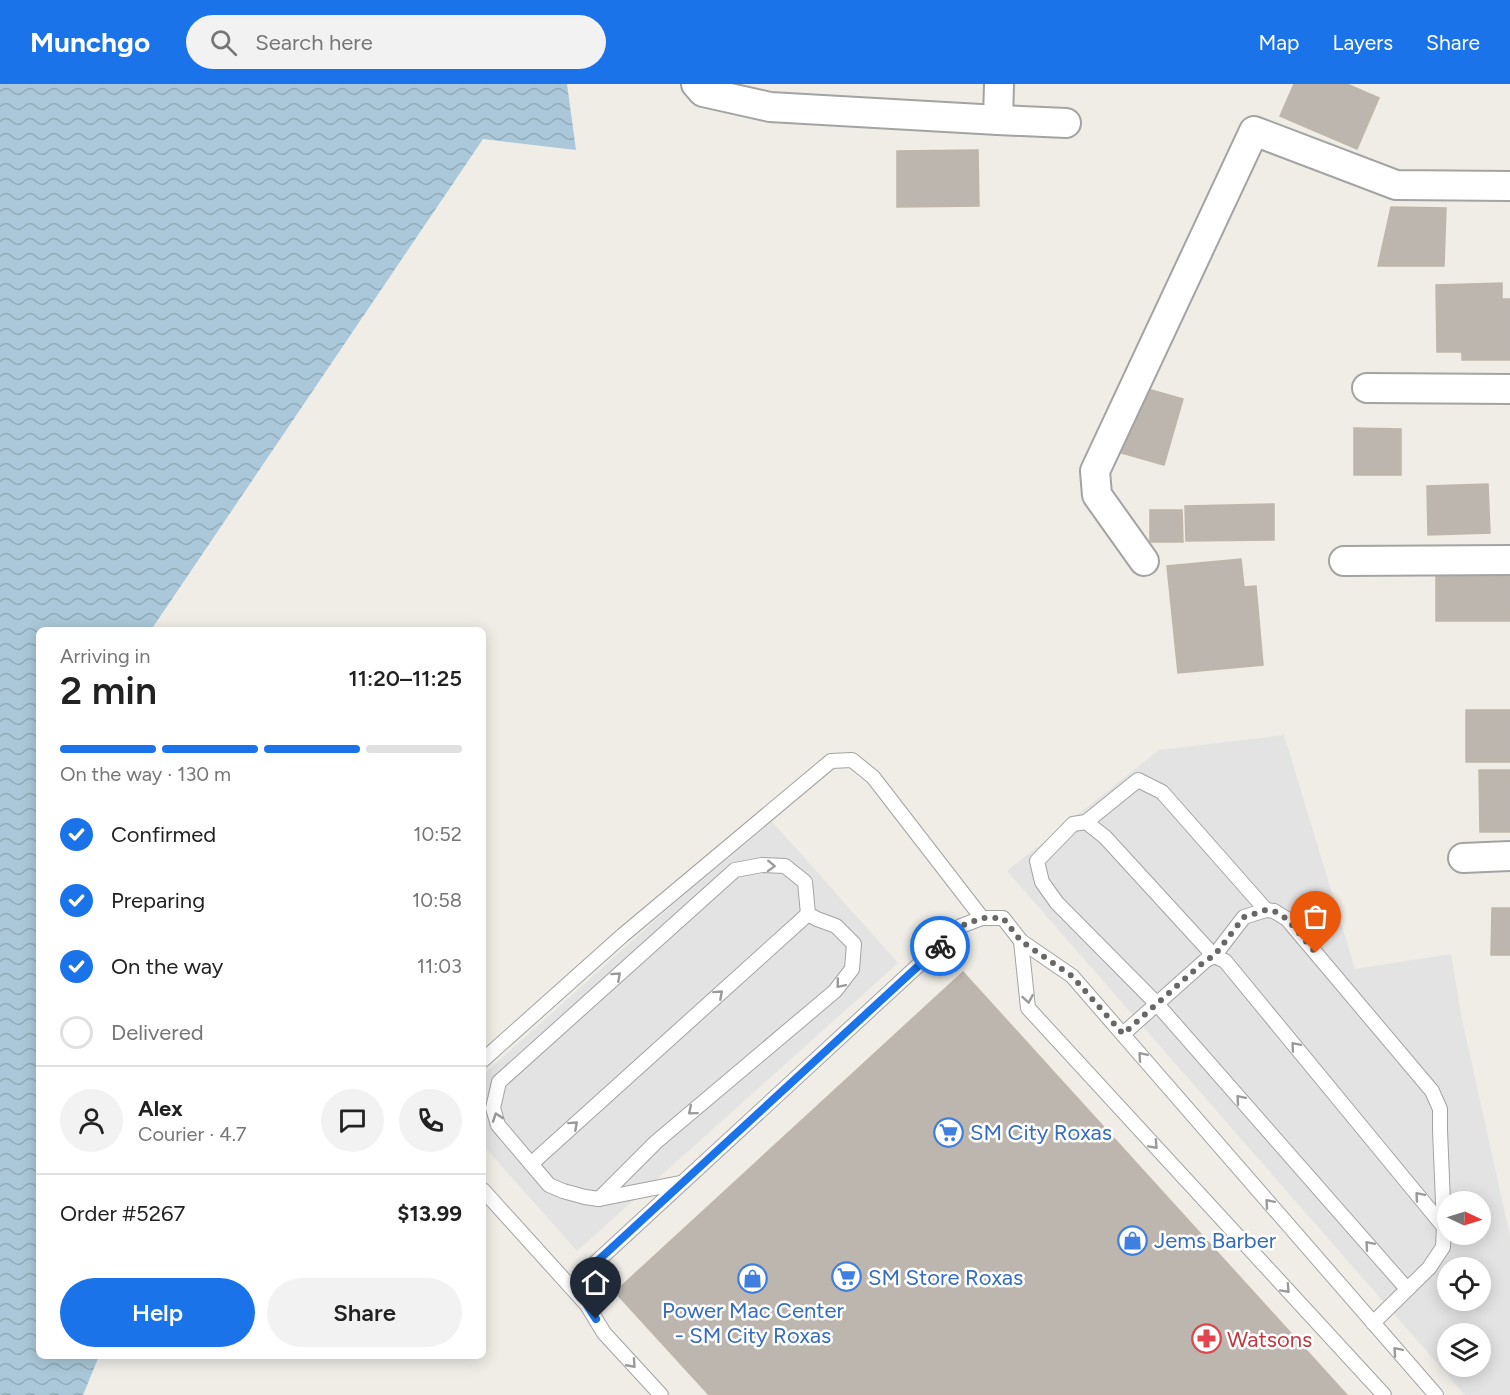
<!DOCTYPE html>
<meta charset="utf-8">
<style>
body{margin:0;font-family:Figtree,sans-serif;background:#f2f2f2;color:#222;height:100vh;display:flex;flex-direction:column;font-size:22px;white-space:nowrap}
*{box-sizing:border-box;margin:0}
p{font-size:20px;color:#767676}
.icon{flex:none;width:33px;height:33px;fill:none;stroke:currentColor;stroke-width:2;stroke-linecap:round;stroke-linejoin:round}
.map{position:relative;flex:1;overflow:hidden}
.side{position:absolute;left:36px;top:543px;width:450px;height:732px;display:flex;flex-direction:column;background:#fff;border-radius:9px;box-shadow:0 3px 15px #0003}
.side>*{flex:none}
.needle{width:39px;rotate:94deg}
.buttons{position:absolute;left:1437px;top:1107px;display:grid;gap:12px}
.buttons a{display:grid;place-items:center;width:54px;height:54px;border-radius:50%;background:#fff;box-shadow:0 3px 15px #0003;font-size:30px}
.pin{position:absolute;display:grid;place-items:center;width:51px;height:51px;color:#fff;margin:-62px -26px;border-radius:50% 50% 50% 0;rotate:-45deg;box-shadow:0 0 6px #0007}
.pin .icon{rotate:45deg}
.courier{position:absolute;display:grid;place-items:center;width:60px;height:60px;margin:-30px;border:4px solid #1a73e8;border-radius:50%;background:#fff;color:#222;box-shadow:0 2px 8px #0007}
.head em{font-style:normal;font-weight:600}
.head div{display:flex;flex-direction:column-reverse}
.head{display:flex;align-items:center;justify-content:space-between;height:102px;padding:0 24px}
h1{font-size:39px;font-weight:600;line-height:45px}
.bar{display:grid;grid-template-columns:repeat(4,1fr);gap:9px 6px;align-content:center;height:72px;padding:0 24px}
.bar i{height:8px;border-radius:4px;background:#e0e0e0}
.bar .on{background:#1a73e8}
.bar p{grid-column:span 4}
.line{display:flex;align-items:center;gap:15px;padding:0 24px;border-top:2px solid #e0e0e0}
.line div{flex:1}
.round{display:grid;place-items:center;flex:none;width:63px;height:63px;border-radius:32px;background:#f2f2f2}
ol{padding:0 24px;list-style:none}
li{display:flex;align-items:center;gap:18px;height:66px}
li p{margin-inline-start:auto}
li .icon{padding:6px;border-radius:50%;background:#1a73e8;color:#fff;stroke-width:4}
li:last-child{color:#767676}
li i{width:33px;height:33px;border:3px solid #e0e0e0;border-radius:50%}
.primary-button{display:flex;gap:12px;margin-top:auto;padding:12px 24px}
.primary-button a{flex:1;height:69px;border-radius:36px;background:#1a73e8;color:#fff;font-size:24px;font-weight:600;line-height:69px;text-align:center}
.primary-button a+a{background:#f2f2f2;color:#222}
header{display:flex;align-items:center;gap:36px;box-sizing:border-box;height:84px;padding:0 30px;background:#1a73e8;color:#fff}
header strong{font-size:28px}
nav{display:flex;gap:33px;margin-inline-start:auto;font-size:21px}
.search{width:420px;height:54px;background:#f2f2f2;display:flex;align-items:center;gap:15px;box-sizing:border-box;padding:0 21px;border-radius:33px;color:#767676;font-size:22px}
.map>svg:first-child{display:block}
</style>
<header>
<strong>Munchgo</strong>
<div class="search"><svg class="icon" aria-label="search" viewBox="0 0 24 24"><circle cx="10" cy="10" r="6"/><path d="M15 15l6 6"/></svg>Search here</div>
<nav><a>Map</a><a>Layers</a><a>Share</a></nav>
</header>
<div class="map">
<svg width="1510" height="1311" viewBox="0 0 1510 1311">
<defs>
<pattern id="water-waves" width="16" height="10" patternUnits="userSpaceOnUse" patternTransform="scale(1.5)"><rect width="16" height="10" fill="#aac8d9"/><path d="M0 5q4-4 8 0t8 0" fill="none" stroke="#92abba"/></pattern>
</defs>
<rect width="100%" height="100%" fill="#efede6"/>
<!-- parking -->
<g fill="#e3e3e3" fill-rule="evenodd">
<path d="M1284,651l71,234 96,-15 12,70 47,212v159h-45l-458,-524 152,-121zM1448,1118h32v32h-32zM1448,1184h32v32h-32zM1448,1250h32v32h-32z"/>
<path d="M769,734l129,145 -321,288 -94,-106v-70z"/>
</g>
<!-- water -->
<path fill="url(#water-waves)" d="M0,0h567l9,66 -93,-11 -332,491h-112v726h60l-16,39h-83z"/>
<!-- building -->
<g fill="#bcb6af" stroke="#bfb6a9" stroke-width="1.5">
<path d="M1294,0h53l32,14 -22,51 -77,-33z"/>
<path d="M978,66l1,56 -82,1v-56z"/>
<path d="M1391,123l55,1 -2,58h-66z"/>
<path d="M1502,199v16h8v61h-48v-8h-25l-1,-67z"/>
<path d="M1137,302l46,13 -19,66 -46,-13z"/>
<path d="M1354,344l47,1v46h-47z"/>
<path d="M1488,400l2,49 -62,2 -1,-49z"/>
<path d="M1274,420v36l-88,1 -1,-35z"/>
<path d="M1150,426h32l1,32h-33z"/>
<path d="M1241,475l3,28 12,-1 7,79 -85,8 -11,-107z"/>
<path d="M1436,486l74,1v50h-74z"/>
<rect x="1466" y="626" width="44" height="52"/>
<path d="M1479,686h31v62h-30z"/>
<path d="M1492,824h18v47h-19z"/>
<path d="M963,888l384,423h-638l-94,-103z"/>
</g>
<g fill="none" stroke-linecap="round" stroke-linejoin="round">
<defs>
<g id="service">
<path d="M1086,738l52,-42 24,12 104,118"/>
<path d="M1021,857l7,67 356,387"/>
<path d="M1123,950l83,-74 8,-4 11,5 219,266 -1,20 -14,21 -56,55"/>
<path d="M483,976l140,-125 208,-174 21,-1 21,17 109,141"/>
<path d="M531,1080l277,-250"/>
<path d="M680,1099l-81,16 -14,-2 -22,-6 -14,-6 -51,-60 -5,-17 6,-26 236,-212 27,-5 23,1 20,16 3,32"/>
<path d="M483,1106l104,115"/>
<path d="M599,1115l57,-57 179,-151 17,-22 2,-25 -18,-18 -19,-7 -9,-5"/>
<path d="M1407,1205l-250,-285 -100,-101 -15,-21 -5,-21 36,-37 13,-2 19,15 109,119 30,-39 22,-7 8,1 13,8 145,172 8,18v21l4,97"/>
<path d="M661,1311l-57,-62 -17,-28 5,-39 369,-340 21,-8h21l18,23 51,35 364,419"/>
</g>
<g id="minor">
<path d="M696,0l7,8 67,15 228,13 1,-36"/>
<path d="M998,36l68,3"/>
<path d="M1367,304l143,1"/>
<path d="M1144,477l-47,-66 -2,-24 159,-340 142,54 114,1"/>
<path d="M1344,477l166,-1"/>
<path d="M1463,774l47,-2"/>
</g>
</defs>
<!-- service casing -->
<use href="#service" stroke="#a3a3a3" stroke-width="16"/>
<!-- minor casing -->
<use href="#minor" stroke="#a3a3a3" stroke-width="32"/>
<!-- service -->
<use href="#service" stroke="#fff" stroke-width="14"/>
<!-- minor -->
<use href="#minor" stroke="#fff" stroke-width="28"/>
</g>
<!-- one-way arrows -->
<defs><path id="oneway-chevron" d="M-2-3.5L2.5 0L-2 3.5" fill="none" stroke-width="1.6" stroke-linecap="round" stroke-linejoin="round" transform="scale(1.5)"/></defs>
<g stroke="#9a9a9a">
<use href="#oneway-chevron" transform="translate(771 782) rotate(2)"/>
<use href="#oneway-chevron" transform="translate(617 892) rotate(-42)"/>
<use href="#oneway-chevron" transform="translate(840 900) rotate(130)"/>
<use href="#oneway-chevron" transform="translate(719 910) rotate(-42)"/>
<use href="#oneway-chevron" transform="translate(1028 915) rotate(80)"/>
<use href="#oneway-chevron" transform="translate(1295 962) rotate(-130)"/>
<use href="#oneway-chevron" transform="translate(1142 972) rotate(-131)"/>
<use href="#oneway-chevron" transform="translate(1240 1015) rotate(-131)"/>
<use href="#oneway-chevron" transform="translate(692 1027) rotate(140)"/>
<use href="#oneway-chevron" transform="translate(497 1033) rotate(-109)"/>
<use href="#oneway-chevron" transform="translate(574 1041) rotate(-42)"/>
<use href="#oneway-chevron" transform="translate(1154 1061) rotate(47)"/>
<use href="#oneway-chevron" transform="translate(1419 1112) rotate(-130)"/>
<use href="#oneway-chevron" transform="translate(1269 1119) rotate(-131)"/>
<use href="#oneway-chevron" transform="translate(1369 1161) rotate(-131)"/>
<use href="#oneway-chevron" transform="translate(1286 1205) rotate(47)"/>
<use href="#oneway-chevron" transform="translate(1397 1267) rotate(-131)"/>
<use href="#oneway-chevron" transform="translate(632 1280) rotate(48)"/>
</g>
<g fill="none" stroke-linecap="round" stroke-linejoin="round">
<!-- done -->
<path stroke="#686765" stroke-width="6" stroke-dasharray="0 10.8" d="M940,862l21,-20 21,-8h21l18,23 51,35 51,58 83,-74 8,-4 30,-39 22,-7 8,1 13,8 29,34"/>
<!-- route -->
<path stroke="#1a73e8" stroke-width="8" d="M596,1235l-9,-14 5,-39 348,-320"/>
</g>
<!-- icons -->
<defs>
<symbol id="supermarket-ring" viewBox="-11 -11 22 22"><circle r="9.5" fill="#fff" stroke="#3f7fe0" stroke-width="1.5"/><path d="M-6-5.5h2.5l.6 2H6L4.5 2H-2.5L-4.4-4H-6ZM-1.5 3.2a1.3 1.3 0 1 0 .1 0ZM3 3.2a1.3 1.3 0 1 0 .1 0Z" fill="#3f7fe0"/></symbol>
<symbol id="shop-ring" viewBox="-11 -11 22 22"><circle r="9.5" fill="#fff" stroke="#3f7fe0" stroke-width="1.5"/><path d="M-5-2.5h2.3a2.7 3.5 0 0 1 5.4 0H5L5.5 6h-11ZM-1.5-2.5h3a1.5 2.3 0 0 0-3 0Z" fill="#3f7fe0"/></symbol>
<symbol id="pharmacy-ring" viewBox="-11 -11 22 22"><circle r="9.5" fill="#fff" stroke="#e0444e" stroke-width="1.5"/><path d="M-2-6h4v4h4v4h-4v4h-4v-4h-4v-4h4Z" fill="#e0444e"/></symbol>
</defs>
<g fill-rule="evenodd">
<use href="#supermarket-ring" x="932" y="1032" width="33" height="33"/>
<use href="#shop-ring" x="1116" y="1140" width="33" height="33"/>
<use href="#supermarket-ring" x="830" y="1176" width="33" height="33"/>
<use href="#shop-ring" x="736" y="1178" width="33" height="33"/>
<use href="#pharmacy-ring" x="1190" y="1238" width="33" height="33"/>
</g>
<g text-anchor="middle" stroke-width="5" stroke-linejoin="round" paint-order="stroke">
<!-- shop labels -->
<g font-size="22" fill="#366cbe" stroke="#fff" text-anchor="start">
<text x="970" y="1056">SM City Roxas</text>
<text x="1154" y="1164">Jems Barber</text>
<text x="868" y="1201">SM Store Roxas</text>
<text x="753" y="1234" text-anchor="middle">Power Mac Center<tspan x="753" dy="25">- SM City Roxas</tspan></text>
</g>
<!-- health labels -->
<g font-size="22" fill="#be3a42" stroke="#fff" text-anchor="start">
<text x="1227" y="1263">Watsons</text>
</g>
</g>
</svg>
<div class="buttons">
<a><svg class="needle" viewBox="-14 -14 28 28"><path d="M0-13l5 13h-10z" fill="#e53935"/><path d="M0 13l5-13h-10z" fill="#767676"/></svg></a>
<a><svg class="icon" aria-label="locate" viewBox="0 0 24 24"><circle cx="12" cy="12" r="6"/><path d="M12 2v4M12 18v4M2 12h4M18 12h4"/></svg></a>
<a><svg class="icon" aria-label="layers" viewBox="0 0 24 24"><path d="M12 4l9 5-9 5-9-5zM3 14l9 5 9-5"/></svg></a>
</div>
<div class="pin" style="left:1316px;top:869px;background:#ea580c"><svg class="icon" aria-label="bag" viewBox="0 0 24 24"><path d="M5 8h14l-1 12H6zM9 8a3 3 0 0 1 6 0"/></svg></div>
<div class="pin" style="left:596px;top:1235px;background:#1f2937"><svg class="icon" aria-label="home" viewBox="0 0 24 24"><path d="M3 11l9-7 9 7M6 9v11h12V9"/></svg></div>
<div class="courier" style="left:940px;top:862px"><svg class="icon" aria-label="bike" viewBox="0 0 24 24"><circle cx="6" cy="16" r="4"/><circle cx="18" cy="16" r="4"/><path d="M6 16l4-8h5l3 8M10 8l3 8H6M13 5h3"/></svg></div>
<section class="side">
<div class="head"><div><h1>2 min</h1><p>Arriving in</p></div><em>11:20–11:25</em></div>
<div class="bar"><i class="on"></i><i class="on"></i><i class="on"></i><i></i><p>On the way · 130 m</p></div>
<ol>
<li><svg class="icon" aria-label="check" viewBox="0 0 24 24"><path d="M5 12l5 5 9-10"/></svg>Confirmed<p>10:52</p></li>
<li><svg class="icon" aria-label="check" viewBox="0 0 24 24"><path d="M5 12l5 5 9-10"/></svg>Preparing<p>10:58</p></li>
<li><svg class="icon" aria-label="check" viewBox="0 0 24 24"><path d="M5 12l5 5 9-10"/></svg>On the way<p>11:03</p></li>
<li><i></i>Delivered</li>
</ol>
<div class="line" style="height:108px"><a class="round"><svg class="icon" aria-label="person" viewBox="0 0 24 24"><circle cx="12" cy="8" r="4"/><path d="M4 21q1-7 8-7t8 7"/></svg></a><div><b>Alex</b><p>Courier · 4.7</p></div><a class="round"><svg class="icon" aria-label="chat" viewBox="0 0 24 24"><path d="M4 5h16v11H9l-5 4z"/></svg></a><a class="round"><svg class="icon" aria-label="phone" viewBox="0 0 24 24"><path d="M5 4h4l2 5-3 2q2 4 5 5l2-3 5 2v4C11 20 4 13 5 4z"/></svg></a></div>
<div class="line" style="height:78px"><div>Order #5267</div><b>$13.99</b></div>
<div class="primary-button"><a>Help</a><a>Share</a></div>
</section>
</div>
